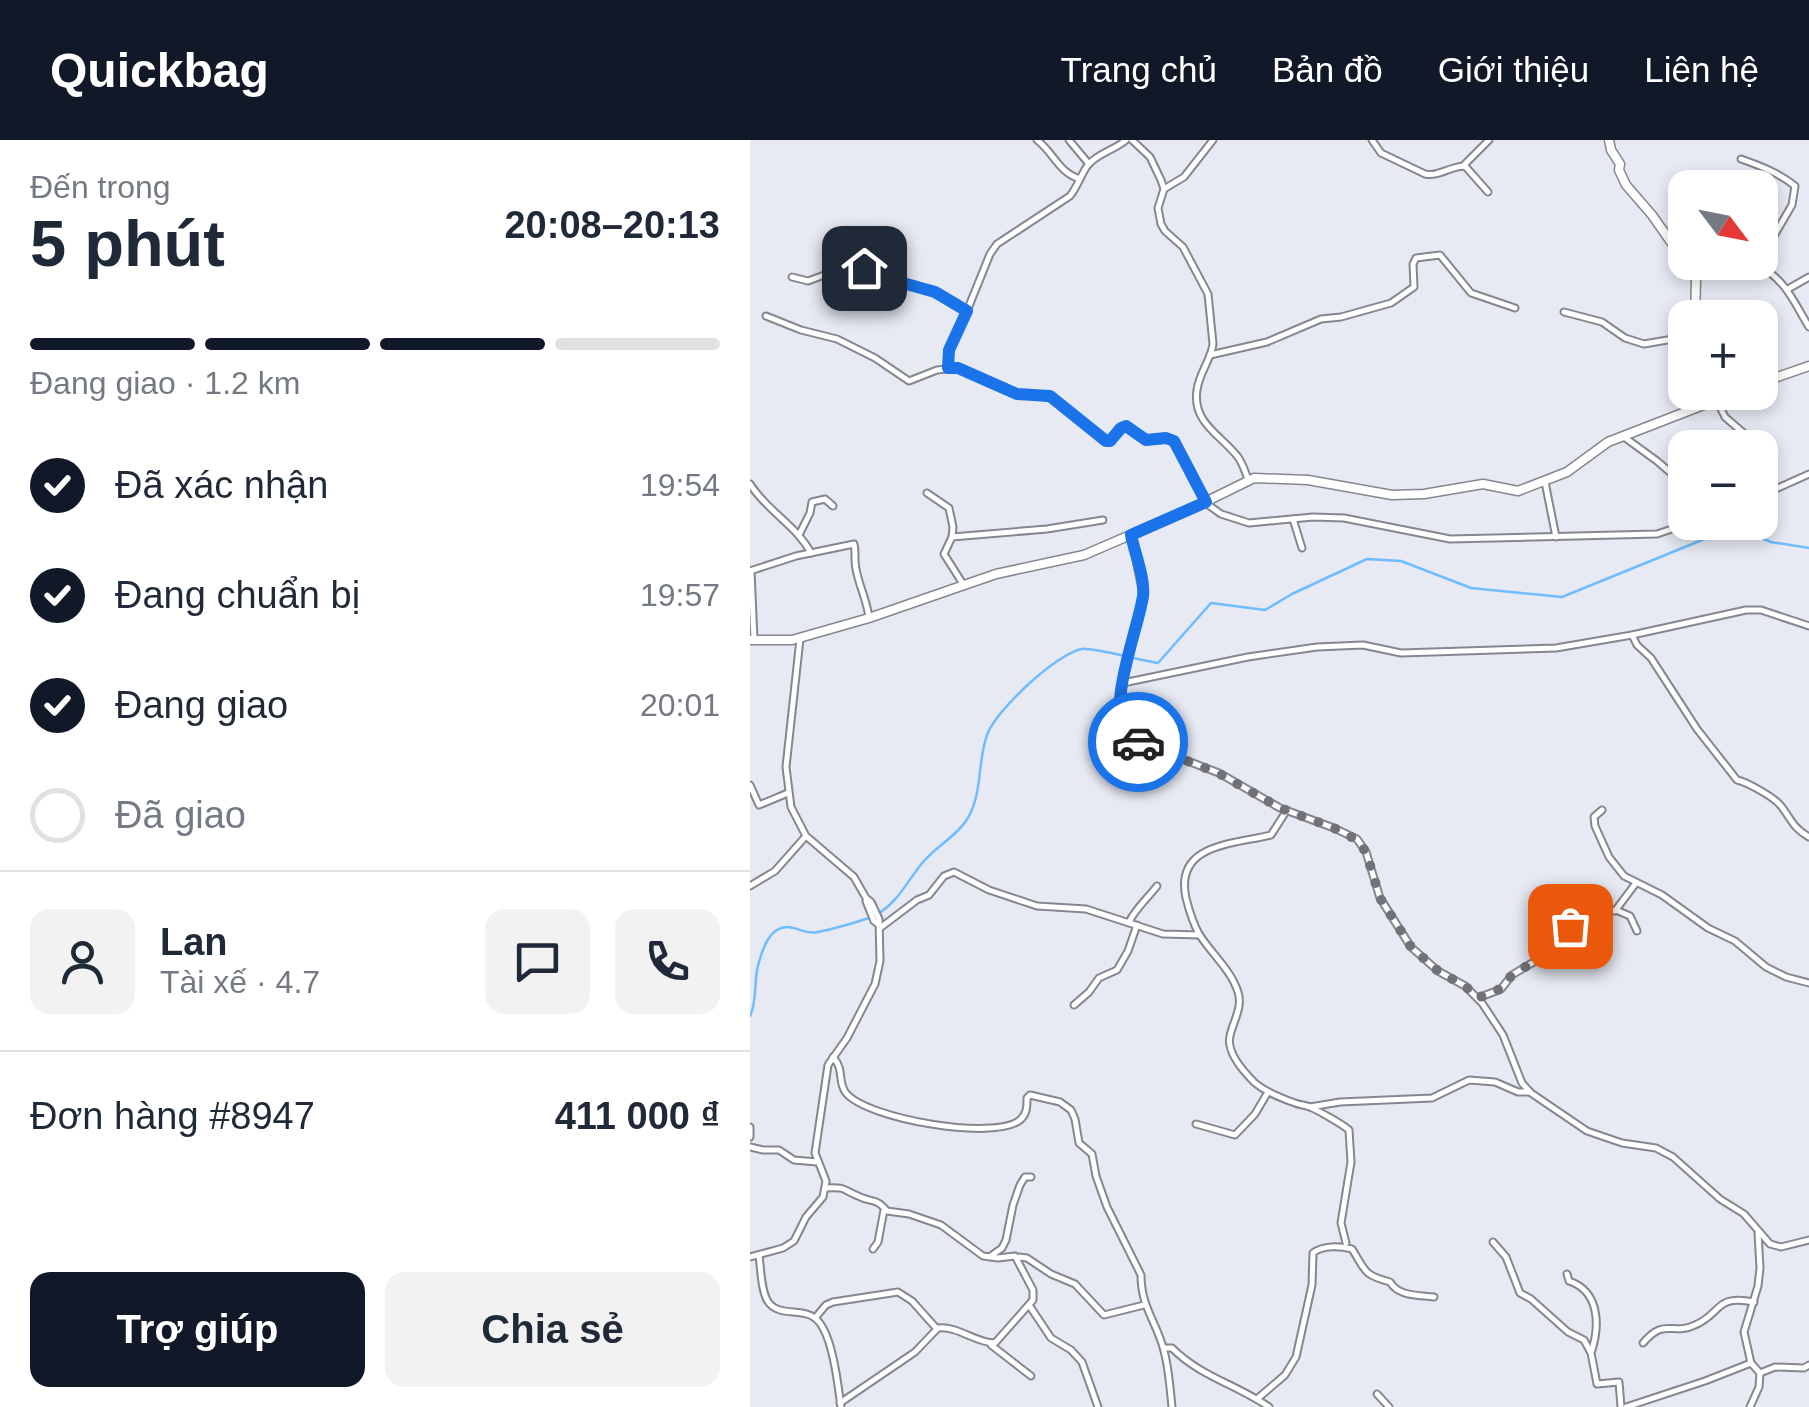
<!DOCTYPE html>
<html lang="vi">
<meta charset="utf-8">
<style>
body{margin:0;font-family:Helvetica,sans-serif;background:#f2f2f3;color:#1f2937;height:100vh;display:flex;flex-direction:column;font-size:38px;white-space:nowrap}
*{box-sizing:border-box;margin:0}
p{font-size:32px;color:#747a83}
.icon{flex:none;width:55px;height:55px;fill:none;stroke:currentColor;stroke-width:2;stroke-linecap:round;stroke-linejoin:round}
.map{position:relative;flex:1;overflow:hidden}
.side{display:flex;flex-direction:column;background:#fff;width:750px}
.side>*{flex:none}
.needle{width:65px;rotate:122deg}
.tools{position:absolute;left:918px;top:30px;display:grid;gap:20px}
.tools a{display:grid;place-items:center;width:110px;height:110px;border-radius:20px;background:#fff;box-shadow:0 5px 15px #0003;font-size:50px}
.pin{position:absolute;display:grid;place-items:center;width:85px;height:85px;color:#fff;margin:-42px;border-radius:20px;box-shadow:0 5px 15px #0006}
.courier{position:absolute;display:grid;place-items:center;width:100px;height:100px;margin:-50px;border:8px solid #1a73e8;border-radius:50%;background:#fff;color:#222;box-shadow:0 2px 12px #0007}
.summary em{font-style:normal;font-weight:600}
.summary div{display:flex;flex-direction:column-reverse}
.summary{display:flex;align-items:center;justify-content:space-between;height:170px;padding:0 30px}
h1{font-size:65px;font-weight:600;line-height:75px}
.bar{display:grid;grid-template-columns:repeat(4,1fr);gap:15px 10px;align-content:center;height:120px;padding:0 30px}
.bar i{height:12px;border-radius:8px;background:#e0e1e3}
.bar .current{background:#111827}
.bar p{grid-column:span 4}
.line{display:flex;align-items:center;gap:25px;padding:0 30px;border-top:2px solid #e0e1e3}
.line div{flex:1}
.round{display:grid;place-items:center;flex:none;width:105px;height:105px;border-radius:20px;background:#f2f2f3}
ol{padding:0 30px;list-style:none}
li{display:flex;align-items:center;gap:30px;height:110px}
li p{margin-inline-start:auto}
li .icon{padding:10px;border-radius:50%;background:#111827;color:#fff;stroke-width:4}
li:last-child{color:#747a83}
li i{width:55px;height:55px;border:5px solid #e0e1e3;border-radius:50%}
.cta{display:flex;gap:20px;margin-top:auto;padding:20px 30px}
.cta a{flex:1;height:115px;border-radius:20px;background:#111827;color:#fff;font-size:40px;font-weight:600;line-height:115px;text-align:center}
.cta a+a{background:#f2f2f3;color:#1f2937}
header{display:flex;align-items:center;gap:60px;box-sizing:border-box;height:140px;padding:0 50px;background:#111827;color:#fff}
header strong{font-size:48px}
nav{display:flex;gap:55px;margin-inline-start:auto;font-size:35px}
main{display:flex;flex:1;min-height:0}
.map>svg:first-child{display:block}
</style>
<header>
<strong>Quickbag</strong>
<nav><a>Trang chủ</a><a>Bản đồ</a><a>Giới thiệu</a><a>Liên hệ</a></nav>
</header>
<main>
<section class="side">
<div class="summary"><div><h1>5 phút</h1><p>Đến trong</p></div><em>20:08–20:13</em></div>
<div class="bar"><i class="current"></i><i class="current"></i><i class="current"></i><i></i><p>Đang giao · 1.2 km</p></div>
<ol>
<li><svg class="icon" aria-label="check" viewBox="0 0 24 24"><path d="M5 12l5 5 9-10"/></svg>Đã xác nhận<p>19:54</p></li>
<li><svg class="icon" aria-label="check" viewBox="0 0 24 24"><path d="M5 12l5 5 9-10"/></svg>Đang chuẩn bị<p>19:57</p></li>
<li><svg class="icon" aria-label="check" viewBox="0 0 24 24"><path d="M5 12l5 5 9-10"/></svg>Đang giao<p>20:01</p></li>
<li><i></i>Đã giao</li>
</ol>
<div class="line" style="height:180px"><a class="round"><svg class="icon" aria-label="person" viewBox="0 0 24 24"><circle cx="12" cy="8" r="4"/><path d="M4 21q1-7 8-7t8 7"/></svg></a><div><b>Lan</b><p>Tài xế · 4.7</p></div><a class="round"><svg class="icon" aria-label="chat" viewBox="0 0 24 24"><path d="M4 5h16v11H9l-5 4z"/></svg></a><a class="round"><svg class="icon" aria-label="phone" viewBox="0 0 24 24"><path d="M5 4h4l2 5-3 2q2 4 5 5l2-3 5 2v4C11 20 4 13 5 4z"/></svg></a></div>
<div class="line" style="height:130px"><div>Đơn hàng #8947</div><b>411 000 ₫</b></div>
<div class="cta"><a>Trợ giúp</a><a>Chia sẻ</a></div>
</section>
<div class="map">
<svg width="1059" height="1267" viewBox="0 0 1059 1267">
<rect width="100%" height="100%" fill="#e7e9f3"/>
<g fill="none" stroke-linecap="round" stroke-linejoin="round">
<!-- stream -->
<g stroke="#6fbdff" stroke-width="2.5">
<path d="M129,773c20,-12 30,-35 45,-52 14,-16 33,-25 44,-43 15,-27 9,-55 19,-83 8,-24 70,-82 95,-86 10,-2 60,12 76,14l53,-60 54,7 27,-16 75,-35 34,2 70,27 91,9 172,-70 37,15 38,6"/>
<path d="M0,876c8,-16 3,-37 9,-54 4,-14 11,-35 28,-35 11,0 19,8 31,5 15,-3 39,-10 54,-15"/>
</g>
<defs>
<g id="street">
<path d="M287,0c17,13 21,32 43,39"/>
<path d="M319,0l20,24"/>
<path d="M382,0l18,17 11,23 3,9 -6,19 3,16 4,7 18,16 25,47 5,50c-2,16 -14,29 -16,46 -5,33 24,45 41,67 5,7 7,15 10,22"/>
<path d="M622,0l9,13 44,21c14,3 25,-8 40,-8l23,26"/>
<path d="M991,19c20,7 38,14 54,27l-3,19 -32,55"/>
<path d="M713,26l26,-26"/>
<path d="M414,49l20,-12 29,-37"/>
<path d="M1005,122c32,20 36,35 54,65"/>
<path d="M42,137l16,4 41,-15 12,1 17,9 57,16 32,19 -18,39 -1,18"/>
<path d="M1038,149l21,-12"/>
<path d="M217,171l23,-57 7,-10 73,-48c8,-10 11,-22 18,-31 10,-12 27,-15 38,-25"/>
<path d="M814,172l38,10 23,16 19,6 41,-7"/>
<path d="M16,176l35,14 36,9 38,19 34,23 28,-11 20,-2 60,26 36,4 53,43h4l11,-13 5,-2 20,14 26,-1 35,65 14,10 28,9 64,-6 31,1 106,21 207,-5 36,-12"/>
<path d="M460,215l57,-13 54,-23 20,-2 50,-14 23,-16 -1,-23 3,-6 24,-3 31,38 44,15"/>
<path d="M967,261l8,16 43,37v9l-6,20 5,10"/>
<path d="M874,297l33,24 28,24"/>
<path d="M795,342l11,55"/>
<path d="M0,344c17,27 46,41 61,69"/>
<path d="M177,353l22,15 4,19 -1,10"/>
<path d="M1010,356l49,-22"/>
<path d="M543,379l9,29"/>
<path d="M49,395l11,-22 2,-11 13,-3 8,7"/>
<path d="M381,395l12,59 -20,89 -2,37 4,13 13,9 81,31 61,35 54,20 23,11 9,13 14,46 31,49 27,24 27,15 17,17 21,32 19,48 9,10 56,38 35,12 34,5 17,9 47,42 24,15 26,30 11,3 28,-7"/>
<path d="M0,431l46,-15 58,-12c2,8 0,16 2,25 3,17 11,31 13,49"/>
<path d="M1,431l3,69"/>
<path d="M213,444l-19,-30 8,-17 95,-8 56,-9"/>
<path d="M882,495l5,10 14,13 46,71 40,51c10,2 37,17 44,26 11,14 11,21 28,31"/>
<path d="M373,543l125,-26 69,-10 46,-2 38,8 155,-5 76,-13 114,-25h15l48,16"/>
<path d="M0,645l9,20 29,-12"/>
<path d="M537,670l-16,25c-36,9 -97,8 -85,63 3,12 7,25 13,36 12,19 32,36 39,58 5,16 -5,29 -8,44 -4,16 14,36 24,46 11,10 27,16 41,21 5,2 10,2 15,4 9,4 32,17 39,23l2,32 -10,61 5,20"/>
<path d="M852,670l-8,7 1,9 14,31 15,19 38,19 46,33 27,13 31,26 20,10 23,6"/>
<path d="M0,746l25,-15 31,-35"/>
<path d="M116,761l8,20 4,3"/>
<path d="M866,770l14,6 7,15"/>
<path d="M379,782c7,-14 18,-23 28,-36"/>
<path d="M130,788l37,-28 12,-5 15,-19 10,-4 35,18 48,16 49,3 77,25 37,1"/>
<path d="M728,858l23,-9 11,-14 35,-21 18,-26 26,-17 7,-3 17,3 21,-28"/>
<path d="M324,865l15,-13 10,-14 18,-8 11,-19 9,-26"/>
<path d="M83,917c12,13 4,25 13,36 21,26 149,48 174,27 7,-6 7,-13 7,-22l3,-3 30,7 11,8 4,9 4,24 13,11 4,22 11,31 34,68c0,33 16,47 23,76 5,18 6,38 8,56"/>
<path d="M560,967l30,-5 92,-4 37,-18 26,2 23,10h12"/>
<path d="M446,984l39,11 20,-21 13,-22"/>
<path d="M0,987v10"/>
<path d="M0,1007l13,3h16l15,10 23,2"/>
<path d="M76,1048c21,-1 15,1 32,8 14,7 17,1 29,15l22,3 32,11 42,31 15,2 17,-2 18,34v10l-38,43c-20,0 -36,-17 -57,-15l-23,24 -75,51"/>
<path d="M743,1102l13,15 14,36 11,6 37,33 16,8 7,13 6,31 22,-2 2,25"/>
<path d="M123,1109l5,-7 6,-32"/>
<path d="M9,1116c2,13 2,37 10,47 12,15 38,3 50,19 14,17 19,63 22,85"/>
<path d="M241,1116l11,-8 4,-8 7,-35 7,-20 5,-8h6"/>
<path d="M0,1117l33,-9 11,-7 12,-24 17,-20 3,-16 -11,-28 13,-88 19,-27 28,-54 5,-23 -1,-42 -8,-17 -5,-4 -12,-21 -48,-41 -15,-29 -5,-40 14,-128"/>
<path d="M269,1117l8,1 24,16 24,10 29,31 40,-10"/>
<path d="M817,1134l2,7c30,10 31,43 23,69"/>
<path d="M279,1165l22,33 20,12 11,12 16,45"/>
<path d="M65,1178l11,-13 7,-3 65,-10 14,9 25,28"/>
<path d="M893,1203c22,-26 29,-7 52,-18 27,-11 19,-31 59,-23"/>
<path d="M241,1205l40,31"/>
<path d="M414,1208h8c29,29 64,36 97,59"/>
<path d="M1001,1223l-7,-31 14,-46 2,-18 -2,-35"/>
<path d="M1010,1233l15,-6 29,1 5,-3"/>
<path d="M627,1254l12,13"/>
<path d="M507,1259l28,-24 11,-18 16,-72 1,-32c10,-8 27,-7 39,-4 14,22 11,26 38,33 9,15 29,13 44,15"/>
<path d="M876,1267l79,-26 46,-18 9,10 -1,14 -9,20"/>
</g>
<g id="secondary">
<path d="M859,0l2,10 9,14 -1,6 7,15 26,30 33,47"/>
<path d="M935,122l11,17 -1,39"/>
<path d="M935,197v6"/>
<path d="M1010,243l49,-17"/>
<path d="M0,500h42l77,-22 127,-44 88,-19 109,-47 61,-30 54,2 84,15 32,-1 59,-10 35,7 49,-19 41,-30 129,-50"/>
</g>
</defs>
<!-- street casing -->
<use href="#street" stroke="#858790" stroke-width="9"/>
<!-- secondary casing -->
<use href="#secondary" stroke="#858790" stroke-width="11"/>
<!-- street -->
<use href="#street" stroke="#fff" stroke-width="5"/>
<!-- secondary -->
<use href="#secondary" stroke="#fff" stroke-width="8"/>
</g>
<g fill="none" stroke-linecap="round" stroke-linejoin="round">
<!-- done -->
<path stroke="#717278" stroke-width="10" stroke-dasharray="0 18" d="M388,602l80,31 62,35 54,20 23,12 9,12 14,46 31,49 27,24 27,15 13,12 22,-9 12,-14 35,-21 17,-24 6,-4"/>
<!-- route -->
<path stroke="#1a73e8" stroke-width="12" d="M114,128l14,8 57,16 32,19 -18,39 -1,18h10l59,26 33,2 56,45h4l11,-13 5,-2 20,14 20,-2 8,3 32,61 -75,33c4,19 14,43 12,61 -4,30 -37,112 -17,137 3,4 8,7 12,9"/>
</g>
</svg>
<div class="tools">
<a><svg class="needle" viewBox="-14 -14 28 28"><path d="M0-13l5 13h-10z" fill="#e53935"/><path d="M0 13l5-13h-10z" fill="#747a83"/></svg></a>
<a>+</a>
<a>−</a>
</div>
<div class="pin" style="left:820px;top:786px;background:#ea580c"><svg class="icon" aria-label="bag" viewBox="0 0 24 24"><path d="M5 8h14l-1 12H6zM9 8a3 3 0 0 1 6 0"/></svg></div>
<div class="pin" style="left:114px;top:128px;background:#1f2937"><svg class="icon" aria-label="home" viewBox="0 0 24 24"><path d="M3 11l9-7 9 7M6 9v11h12V9"/></svg></div>
<div class="courier" style="left:388px;top:602px"><svg class="icon" aria-label="car" viewBox="0 0 24 24"><path d="M5 17H2v-5l4-1 3-4h7l3 4 3 1v5h-3M9 17h6M6 11h13"/><circle cx="7" cy="17" r="2"/><circle cx="17" cy="17" r="2"/></svg></div>
</div>
</main>
